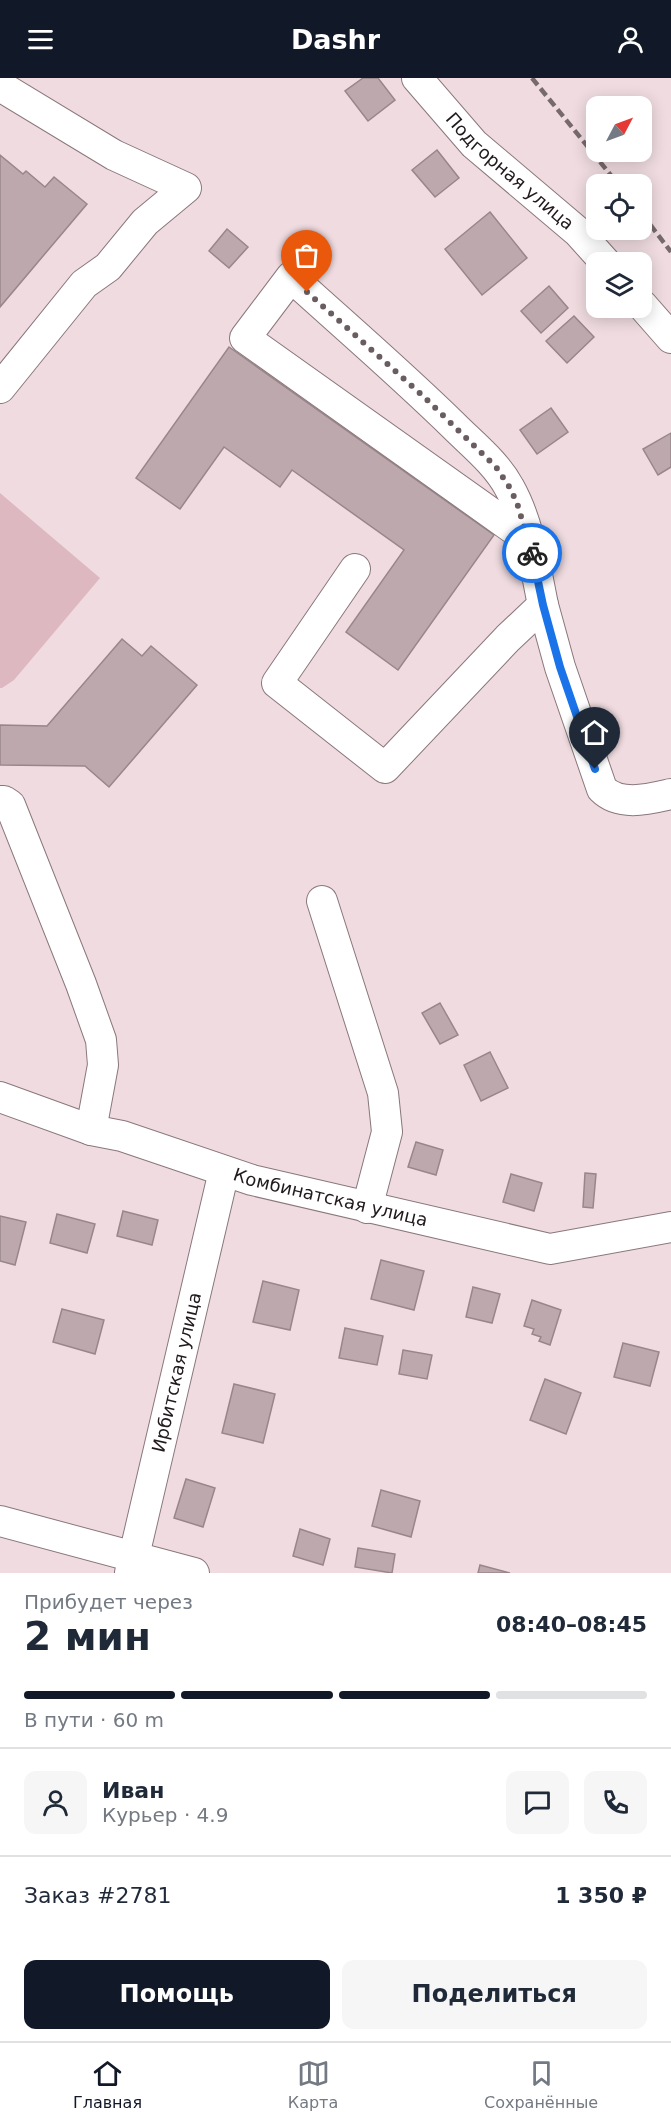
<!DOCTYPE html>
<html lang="ru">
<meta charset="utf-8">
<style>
body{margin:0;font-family:"DejaVu Sans",sans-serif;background:#f6f6f7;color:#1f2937;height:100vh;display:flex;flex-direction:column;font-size:22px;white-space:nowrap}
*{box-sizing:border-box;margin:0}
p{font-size:20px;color:#747a83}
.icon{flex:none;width:33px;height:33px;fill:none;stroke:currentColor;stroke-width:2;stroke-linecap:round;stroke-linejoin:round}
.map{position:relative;height:1495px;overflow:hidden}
.details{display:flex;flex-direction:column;background:#fff;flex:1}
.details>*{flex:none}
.needle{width:39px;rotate:49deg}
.controls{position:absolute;left:586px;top:18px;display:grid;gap:12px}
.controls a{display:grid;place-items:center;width:66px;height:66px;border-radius:12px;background:#fff;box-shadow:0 3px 15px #0003;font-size:30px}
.pin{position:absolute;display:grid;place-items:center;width:51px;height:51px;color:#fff;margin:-62px -26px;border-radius:50% 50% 50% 0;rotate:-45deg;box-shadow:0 0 6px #0007}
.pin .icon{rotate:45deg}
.courier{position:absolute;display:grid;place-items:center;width:60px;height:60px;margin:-30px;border:4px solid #1a73e8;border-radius:50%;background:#fff;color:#222;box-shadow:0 2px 8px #0007}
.summary em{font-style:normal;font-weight:600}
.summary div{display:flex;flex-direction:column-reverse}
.summary{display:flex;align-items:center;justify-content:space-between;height:102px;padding:0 24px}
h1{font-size:39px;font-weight:600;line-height:45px}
.bar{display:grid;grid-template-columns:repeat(4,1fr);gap:9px 6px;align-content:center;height:72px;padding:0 24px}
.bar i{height:8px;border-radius:4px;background:#e0e1e3}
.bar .active{background:#111827}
.bar p{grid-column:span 4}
.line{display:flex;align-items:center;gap:15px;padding:0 24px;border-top:2px solid #e0e1e3}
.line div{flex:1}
.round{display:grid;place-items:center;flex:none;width:63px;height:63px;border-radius:12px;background:#f6f6f7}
.button{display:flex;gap:12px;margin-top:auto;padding:12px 24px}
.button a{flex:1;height:69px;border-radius:12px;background:#111827;color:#fff;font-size:24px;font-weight:600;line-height:69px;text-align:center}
.button a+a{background:#f6f6f7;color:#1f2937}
header{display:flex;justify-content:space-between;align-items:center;height:78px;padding:0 24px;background:#111827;color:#fff;font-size:27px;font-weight:600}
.tab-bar{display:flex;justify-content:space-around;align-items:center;height:84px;border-top:2px solid #e0e1e3;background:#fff;font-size:16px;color:#747a83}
.tab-bar a{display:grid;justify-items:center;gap:3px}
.tab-bar .active{color:#111827}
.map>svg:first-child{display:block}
</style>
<header><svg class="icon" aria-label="menu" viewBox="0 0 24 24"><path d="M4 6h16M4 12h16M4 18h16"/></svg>Dashr<svg class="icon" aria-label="person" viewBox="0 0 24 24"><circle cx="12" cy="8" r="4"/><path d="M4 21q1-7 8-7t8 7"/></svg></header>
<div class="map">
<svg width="671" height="1495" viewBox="0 0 671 1495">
<rect width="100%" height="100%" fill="#f0dce0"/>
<!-- green -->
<path fill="#ddb8c0" d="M0,415l100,85 -86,102 -12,8h-2z"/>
<!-- building -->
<g fill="#bda9ad" stroke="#99868a" stroke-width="1.5">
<path d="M363,0h15l17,22 -27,21 -23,-30z"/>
<path d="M437,72l22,28 -24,19 -23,-27z"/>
<path d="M0,77l23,19 3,-3 19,16 9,-10 33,27 -87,103z"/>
<path d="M490,134l37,46 -45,37 -37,-46z"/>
<path d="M227,151l21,18 -19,21 -20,-17z"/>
<path d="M308,157l19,16 -12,13 -19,-15z"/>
<path d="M549,208l19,22 -27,25 -20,-22z"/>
<path d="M574,238l20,21 -27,26 -21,-22z"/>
<path d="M229,269l265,188 -96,135 -52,-38 58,-82 -112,-80 -12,17 -56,-40 -44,62 -44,-31z"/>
<path d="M551,330l17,24 -31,22 -17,-24z"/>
<path d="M671,355v34l-13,8 -15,-26z"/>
<path d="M122,561l20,17 9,-10 46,39 -88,102 -24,-21 -85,-1v-40l47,1z"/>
<path d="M440,925l18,32 -18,9 -18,-31z"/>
<path d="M490,974l18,36 -27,13 -17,-36z"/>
<path d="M416,1064l27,8 -7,25 -28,-8z"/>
<path d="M585,1095l11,1 -3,34 -10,-1z"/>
<path d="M511,1096l31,9 -8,28 -31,-9z"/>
<path d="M123,1133l35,9 -6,25 -35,-9z"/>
<path d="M57,1136l38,10 -8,29 -37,-10z"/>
<path d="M0,1138l26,6 -11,43 -15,-4z"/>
<path d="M381,1182l43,11 -10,39 -43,-11z"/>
<path d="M263,1203l36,9 -9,40 -37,-8z"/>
<path d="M473,1209l27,7 -8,29 -26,-6z"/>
<path d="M532,1222l29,10 -11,35 -11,-4 2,-4 -9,-3 2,-5 -10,-3z"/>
<path d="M62,1231l42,11 -9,34 -42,-12z"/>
<path d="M345,1250l38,8 -6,29 -38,-7z"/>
<path d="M623,1265l36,9 -9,34 -36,-9z"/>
<path d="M403,1272l29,5 -5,24 -28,-5z"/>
<path d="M545,1301l36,14 -15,41 -36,-14z"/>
<path d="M234,1306l41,10 -12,49 -41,-10z"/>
<path d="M186,1401l29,9 -12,39 -29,-9z"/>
<path d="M381,1412l39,11 -9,36 -39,-11z"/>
<path d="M300,1451l30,10 -7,26 -30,-9z"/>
<path d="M358,1470l37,6 -3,19 -37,-6z"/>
<path d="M480,1487l30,8h-32z"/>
</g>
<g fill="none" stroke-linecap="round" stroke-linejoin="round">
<defs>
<g id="minor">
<path id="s1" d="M417,0l57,66 104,88 27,30"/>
<path d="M0,8l114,69 72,33 -41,34 -37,45 -24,17 -84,104"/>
<path d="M642,227l29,33"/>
<path d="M355,491l-78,114 108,85 123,-130 35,-33c-8,-39 -14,-83 -34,-118 -13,-24 -36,-42 -55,-61 -53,-52 -109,-100 -163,-149l-46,61 284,202"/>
<path d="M543,527l17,62 42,122c18,18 47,10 69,5"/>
<path d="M0,723h4l6,4 71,179 20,56 2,25 -12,65"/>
<path d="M322,823l61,192 4,39 -20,76"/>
<path id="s2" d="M0,1019l91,33 31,6 130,44 298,69 121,-22"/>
<path d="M0,1443l194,52"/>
<path id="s3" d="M130,1495l94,-402"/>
</g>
</defs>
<!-- minor casing -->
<use href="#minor" stroke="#8a777b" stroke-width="32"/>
<!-- minor -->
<use href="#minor" stroke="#fff" stroke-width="30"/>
<!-- rail -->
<g stroke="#776a6d" stroke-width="4.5" stroke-dasharray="9 4.5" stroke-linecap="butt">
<path d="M532,0l86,106"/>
<path d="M642,136l29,38"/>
</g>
</g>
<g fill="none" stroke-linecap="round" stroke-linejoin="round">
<!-- done -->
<path stroke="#695d60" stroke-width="6" stroke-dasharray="0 10.8" d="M307,214l115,103 74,72 14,21 7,15 15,50"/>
<!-- route -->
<path stroke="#1a73e8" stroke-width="8" d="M532,475l11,52 17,62 35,102"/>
</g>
<g text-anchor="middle" stroke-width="4.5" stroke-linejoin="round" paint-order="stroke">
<!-- street labels -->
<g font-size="18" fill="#21191b" stroke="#fee9ed">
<text dy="6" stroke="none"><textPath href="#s1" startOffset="132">Подгорная улица</textPath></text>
<text dy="6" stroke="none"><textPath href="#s2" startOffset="346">Комбинатская улица</textPath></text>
<text dy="6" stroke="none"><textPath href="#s3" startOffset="206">Ирбитская улица</textPath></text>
</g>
</g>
</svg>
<div class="controls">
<a><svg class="needle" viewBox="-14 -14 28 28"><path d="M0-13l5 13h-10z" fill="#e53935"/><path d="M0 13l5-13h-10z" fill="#747a83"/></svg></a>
<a><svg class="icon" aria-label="locate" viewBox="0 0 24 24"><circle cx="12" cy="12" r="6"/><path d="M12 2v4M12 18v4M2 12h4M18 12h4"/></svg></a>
<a><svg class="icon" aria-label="layers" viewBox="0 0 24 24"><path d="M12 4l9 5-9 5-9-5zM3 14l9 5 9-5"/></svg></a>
</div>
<div class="pin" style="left:307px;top:214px;background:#ea580c"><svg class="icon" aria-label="bag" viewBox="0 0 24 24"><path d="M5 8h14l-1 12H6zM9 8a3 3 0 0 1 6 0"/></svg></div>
<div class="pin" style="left:595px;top:691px;background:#1f2937"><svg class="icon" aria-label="home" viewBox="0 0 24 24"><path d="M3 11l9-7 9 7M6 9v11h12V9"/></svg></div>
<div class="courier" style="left:532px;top:475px"><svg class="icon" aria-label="bike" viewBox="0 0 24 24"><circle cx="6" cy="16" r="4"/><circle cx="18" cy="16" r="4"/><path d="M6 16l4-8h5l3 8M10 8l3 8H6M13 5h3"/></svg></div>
</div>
<section class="details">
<div class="summary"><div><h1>2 мин</h1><p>Прибудет через</p></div><em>08:40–08:45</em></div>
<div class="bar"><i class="active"></i><i class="active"></i><i class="active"></i><i></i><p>В пути · 60 m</p></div>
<div class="line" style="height:108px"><a class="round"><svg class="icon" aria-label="person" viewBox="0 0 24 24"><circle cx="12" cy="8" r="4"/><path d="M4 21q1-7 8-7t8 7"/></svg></a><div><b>Иван</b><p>Курьер · 4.9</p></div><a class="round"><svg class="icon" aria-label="chat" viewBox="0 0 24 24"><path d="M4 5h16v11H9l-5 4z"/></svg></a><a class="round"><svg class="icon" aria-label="phone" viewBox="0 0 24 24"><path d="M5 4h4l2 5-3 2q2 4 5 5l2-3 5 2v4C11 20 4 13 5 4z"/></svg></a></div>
<div class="line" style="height:78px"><div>Заказ #2781</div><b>1 350 ₽</b></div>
<div class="button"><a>Помощь</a><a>Поделиться</a></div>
</section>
<nav class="tab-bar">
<a class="active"><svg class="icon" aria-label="home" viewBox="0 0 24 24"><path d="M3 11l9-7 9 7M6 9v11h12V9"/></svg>Главная</a>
<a><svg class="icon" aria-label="map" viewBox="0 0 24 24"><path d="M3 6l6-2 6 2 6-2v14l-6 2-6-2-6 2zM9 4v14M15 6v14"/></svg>Карта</a>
<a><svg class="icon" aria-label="saved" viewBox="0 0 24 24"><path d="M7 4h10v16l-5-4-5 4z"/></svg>Сохранённые</a>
</nav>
